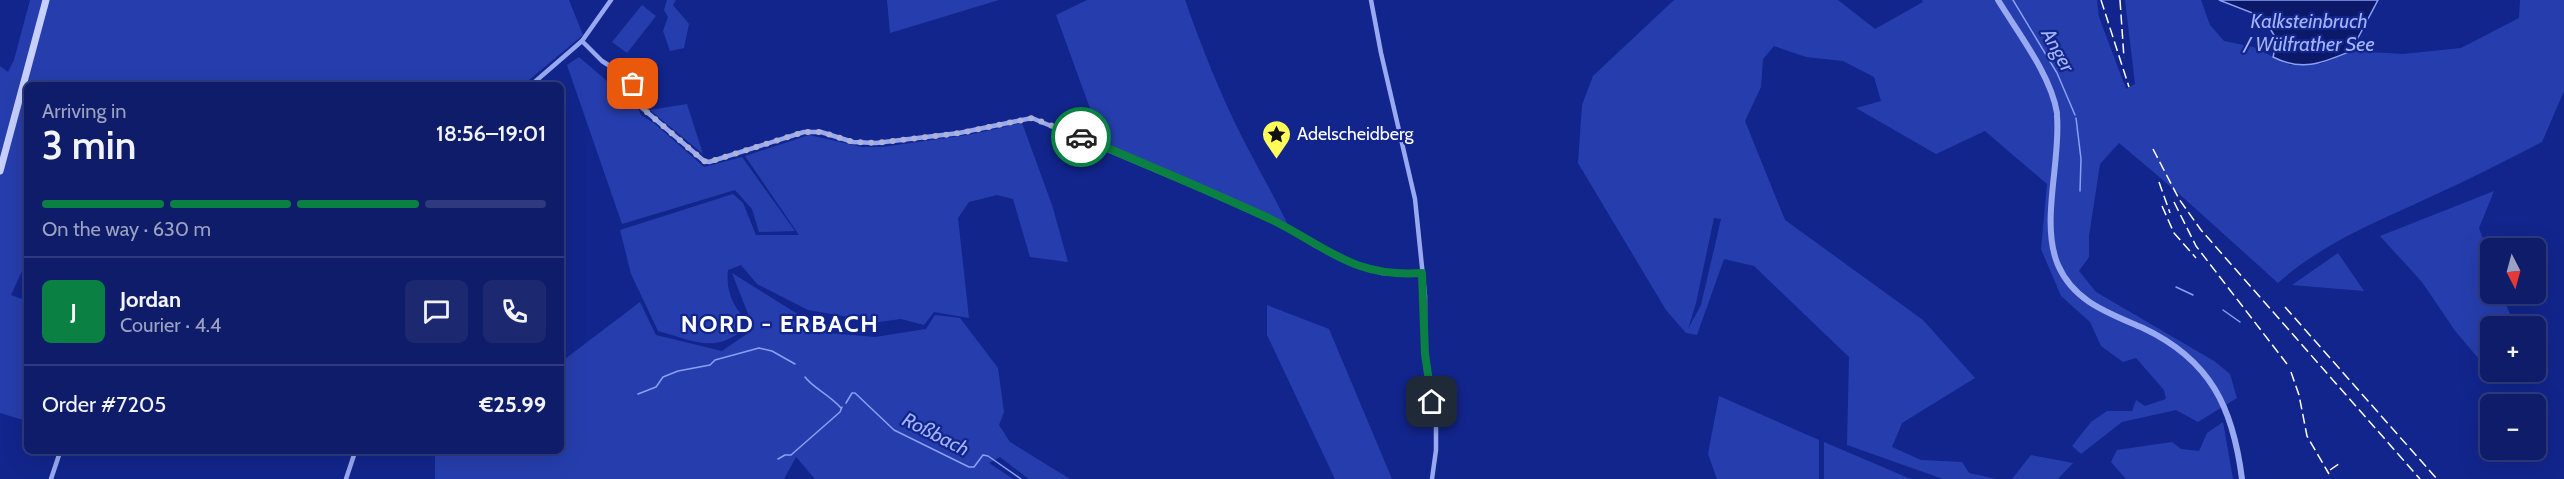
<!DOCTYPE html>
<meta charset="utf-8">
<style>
body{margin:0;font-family:Cabin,sans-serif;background:#1c2971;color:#f1f3f6;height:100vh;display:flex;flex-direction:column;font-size:22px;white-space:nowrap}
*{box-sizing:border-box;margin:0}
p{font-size:20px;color:#9ba1c0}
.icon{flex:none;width:33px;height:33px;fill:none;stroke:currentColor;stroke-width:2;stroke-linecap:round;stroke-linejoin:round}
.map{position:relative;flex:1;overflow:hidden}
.panel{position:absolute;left:24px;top:82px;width:540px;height:372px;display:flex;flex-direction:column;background:#0e1c69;border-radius:9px;box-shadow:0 6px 24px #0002,0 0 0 2px #2e3a7d}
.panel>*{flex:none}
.needle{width:39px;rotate:174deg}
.fabs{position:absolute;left:2480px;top:238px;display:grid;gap:12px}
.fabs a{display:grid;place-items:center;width:66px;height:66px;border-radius:9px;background:#0e1c69;box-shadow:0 6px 24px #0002,0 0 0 2px #2e3a7d;font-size:30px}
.pin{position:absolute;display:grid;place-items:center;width:51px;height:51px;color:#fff;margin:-26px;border-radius:12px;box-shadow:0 3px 9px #0006}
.courier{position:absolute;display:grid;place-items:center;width:60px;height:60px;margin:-30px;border:4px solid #0b8043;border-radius:50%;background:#fff;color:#222;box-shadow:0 2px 8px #0007}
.summary em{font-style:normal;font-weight:600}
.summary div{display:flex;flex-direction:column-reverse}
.summary{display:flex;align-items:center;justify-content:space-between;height:102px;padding:0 18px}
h1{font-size:39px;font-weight:600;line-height:45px}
.bar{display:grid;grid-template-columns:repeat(4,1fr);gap:9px 6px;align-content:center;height:72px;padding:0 18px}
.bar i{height:8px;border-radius:4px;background:#2e3a7d}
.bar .active{background:#0b8043}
.bar p{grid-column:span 4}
.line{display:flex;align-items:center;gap:15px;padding:0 18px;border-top:2px solid #2e3a7d}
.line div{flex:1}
.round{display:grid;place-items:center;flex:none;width:63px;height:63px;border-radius:9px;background:#1c2971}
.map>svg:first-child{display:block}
</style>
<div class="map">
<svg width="2564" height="479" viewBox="0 0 2564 479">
<rect width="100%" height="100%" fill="#12258c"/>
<!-- green -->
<g fill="#263ead" fill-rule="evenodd">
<path d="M30,0h539l14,35 -60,50 -496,1v174l-16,35 16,6v111l-4,8 -23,-7v-347l8,6 6,-12z"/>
<path d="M667,0h9l-3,5 16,19 -5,24 -14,3 -7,-20 5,-14 -4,-7z"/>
<path d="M887,0h112l-109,33z"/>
<path d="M1087,0h98c17,48 36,96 59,141 15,29 31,57 45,86l-186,-83 -47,-129z"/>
<path d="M1674,0h164l37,29 48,-27 -1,-2h175l2,17 27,72 9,-5 -10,-84h76l9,25 14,16 29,6 37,18 30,-1 31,-13 52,3 58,-6 58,-30 1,-18h44v91l-22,51c-37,19 -74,38 -112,55 -53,25 -108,46 -152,86l-102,-92 -57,-48 -19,21 -11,72v21l-10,14 17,21 118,69 16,13 7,24 -39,24 -22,-12 -54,12 -41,32 -9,-8 19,-24 16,-11h25l4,-11 9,6 21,-7 -2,-9 -28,-32 -13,4 -22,-16 -11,-24 -29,-26 -20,-47 6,-65 -62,-53 -49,23 -80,-46 25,-7 -7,-24 -31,-16 -37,-4 -32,-11 -11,13 -2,28 -16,34 40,99 138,100 52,58 -73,45 -10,24 29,13 41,2 7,11 27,6h-53l-96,-34 2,-88 -95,-91 -30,-7 -27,76 -11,-2 -20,-23 -88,-147 4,-58 11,-29zM1714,218l7,1 -20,86 -13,24 8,-26z"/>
<path d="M642,5l14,11 -29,37 -15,-11z"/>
<path d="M579,57l35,30 12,-6 15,34 14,9 49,43 38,-10 53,74 -36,1 -7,-23 -17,-19 -113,34 -55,-159z"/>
<path d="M687,104l16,50 -53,-44z"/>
<path d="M1022,123l30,82 16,57 -38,-5 -17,-58 -16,-4 -28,7 -11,16 11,100 -35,-6 -10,13 -23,-6 -23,3 -70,-12 -51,-26 -16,-19 -13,5c-2,19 3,32 15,47l-4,16c-28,20 -50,6 -81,-2l-27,-57 -11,-44 113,-36 10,9 13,32h43l-54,-79 64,-21 53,12h20l86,-12z"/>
<path d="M2494,191l-15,37 11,31v35h12l13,33h-25v45l-34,-40 -34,-50 -42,-46z"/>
<path d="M2338,253l26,38 -72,-6z"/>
<path d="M732,273l96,60 47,4 51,-8 9,-14 25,3 38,50 6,44 -5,13 11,17 60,37h-41l-29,-22 -11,6 24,16h-198l-19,-22 -12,22h-349v-27h126v-90l79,-60 16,33 66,16 32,-22z"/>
<path d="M1267,305l62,24 63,150h-57l-68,-144z"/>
<path d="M1719,396l100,44v39h-102l-9,-25z"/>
<path d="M2223,422l10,57h-107l-15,-17 6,-12 55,-8 9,7 18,2 8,-18z"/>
<path d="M1824,442l82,35 7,2h-89z"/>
<path d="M2031,455l42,8 -15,16h-46z"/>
</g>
<!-- water -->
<path fill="#0b1968" stroke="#8a9ff5" stroke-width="1.5" d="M2219,0h159l-27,51c-29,12 -48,21 -78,6l4,-17 -14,-23z"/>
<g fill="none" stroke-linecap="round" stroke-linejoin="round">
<!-- stream -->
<g stroke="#8a9ff5" stroke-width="1.5">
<path d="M2013,0l44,73 18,42"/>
<path d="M2076,118l5,41 -1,32"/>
<path d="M2176,287l17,8"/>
<path d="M2223,310l17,12"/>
<path d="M805,377c8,11 24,17 36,31"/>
<path d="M638,394l18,-7 7,-10 15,-6 32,-6 5,-5 44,-12 13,3 23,13"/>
<path d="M846,403l6,-10h3l39,37 75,37h5l9,-12 5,1 33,23"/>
<path d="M778,459l7,-4h6l49,-43 2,-5"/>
</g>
<!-- minor -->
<g stroke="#99a9f1" stroke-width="4.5">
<path d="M1371,0l10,53 34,146 10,97v58l11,65v31l-4,29"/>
<path d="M582,41l20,20 28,18 11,28 63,54 5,1 95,-30h17l32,10 23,1 83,-10 73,-15 244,103 40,25 36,17 30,10h40"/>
<path d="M530,86l52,-45 29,-41"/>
<path d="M51,479l9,-27"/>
<path d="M346,479l9,-27"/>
</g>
<!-- tertiary -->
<g stroke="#99a9f1" stroke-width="6">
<path d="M1998,0c20,33 53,75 59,113"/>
<path d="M2057,116c4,45 -17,107 1,149 16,37 51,48 85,63 68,32 90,80 99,151"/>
</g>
<!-- secondary -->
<path stroke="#c7d0fc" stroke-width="7" d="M0,171l46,-171"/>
<!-- rail -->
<g stroke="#fff" stroke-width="1.5" stroke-dasharray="10 4.5" stroke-linecap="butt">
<path d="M2101,0l28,87"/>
<path d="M2120,0l4,58"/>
<path d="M2153,149l26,50 22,31 219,249"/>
<path d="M2159,182l11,31"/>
<path d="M2174,202l22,44 91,118"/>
<path d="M2162,206l12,27 22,25"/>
<path d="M2285,307l152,172"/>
<path d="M2291,372l8,23 8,41 22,38"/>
<path d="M2330,470l10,-7"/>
</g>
</g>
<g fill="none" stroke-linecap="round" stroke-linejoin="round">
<!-- done -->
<path stroke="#acb3d7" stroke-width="6" stroke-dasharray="0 10.8" d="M633,84l8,23 63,54 5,1 95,-30h17l32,10 23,1 84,-10 72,-15 49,19"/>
<!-- route -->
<path stroke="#0b8043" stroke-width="8" d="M1081,137c62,26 124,52 185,80 58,27 84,61 156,56l3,81 7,48"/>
</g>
<!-- icons -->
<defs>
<symbol id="sight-pin" viewBox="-11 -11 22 30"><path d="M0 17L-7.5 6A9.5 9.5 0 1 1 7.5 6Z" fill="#fffc59" stroke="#12258c"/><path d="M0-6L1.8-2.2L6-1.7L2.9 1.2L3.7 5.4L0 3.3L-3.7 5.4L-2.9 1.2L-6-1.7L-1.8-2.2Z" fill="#111"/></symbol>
</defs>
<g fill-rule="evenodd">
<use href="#sight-pin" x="1260" y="118" width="33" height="45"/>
</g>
<g text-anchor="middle" stroke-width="4.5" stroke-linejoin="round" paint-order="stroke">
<!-- poi labels -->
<g font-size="18" fill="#fff" stroke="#12258c" text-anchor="start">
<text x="1297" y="140">Adelscheidberg</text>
</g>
<!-- water labels -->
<g font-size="20" font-style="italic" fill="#a5b4f9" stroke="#12258c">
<text x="2309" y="28">Kalksteinbruch<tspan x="2309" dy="23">/ Wülfrather See</tspan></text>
<text transform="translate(2058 50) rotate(61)" y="7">Anger</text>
<text transform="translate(936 434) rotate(27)" y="7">Roßbach</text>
</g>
<!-- district labels -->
<g font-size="24" font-weight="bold" letter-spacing="1.5" fill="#fff" stroke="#12258c">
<text x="780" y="332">NORD - ERBACH</text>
</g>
</g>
</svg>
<div class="fabs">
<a><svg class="needle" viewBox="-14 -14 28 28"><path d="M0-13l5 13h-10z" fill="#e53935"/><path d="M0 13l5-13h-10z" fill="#9ba1c0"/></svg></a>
<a>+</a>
<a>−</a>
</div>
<div class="pin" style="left:633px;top:84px;background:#ea580c"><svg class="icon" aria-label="bag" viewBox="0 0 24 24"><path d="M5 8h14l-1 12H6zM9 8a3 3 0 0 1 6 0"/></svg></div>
<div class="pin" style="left:1432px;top:402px;background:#1f2937"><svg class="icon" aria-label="home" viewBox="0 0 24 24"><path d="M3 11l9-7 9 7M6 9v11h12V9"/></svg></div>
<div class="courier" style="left:1081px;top:137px"><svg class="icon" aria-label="car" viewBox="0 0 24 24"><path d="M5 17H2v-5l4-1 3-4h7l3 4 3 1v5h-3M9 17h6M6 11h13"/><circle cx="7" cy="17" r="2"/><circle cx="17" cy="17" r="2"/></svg></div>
<section class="panel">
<div class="summary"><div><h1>3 min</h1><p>Arriving in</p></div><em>18:56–19:01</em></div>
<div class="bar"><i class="active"></i><i class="active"></i><i class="active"></i><i></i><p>On the way · 630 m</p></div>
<div class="line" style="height:108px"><b class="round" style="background:#0b8043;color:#fff">J</b><div><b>Jordan</b><p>Courier · 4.4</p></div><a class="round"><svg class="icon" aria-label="chat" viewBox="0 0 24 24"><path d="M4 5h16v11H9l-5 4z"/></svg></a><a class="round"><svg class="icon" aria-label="phone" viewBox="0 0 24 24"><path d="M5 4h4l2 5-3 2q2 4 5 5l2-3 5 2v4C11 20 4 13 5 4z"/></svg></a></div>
<div class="line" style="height:78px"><div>Order #7205</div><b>€25.99</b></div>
</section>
</div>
